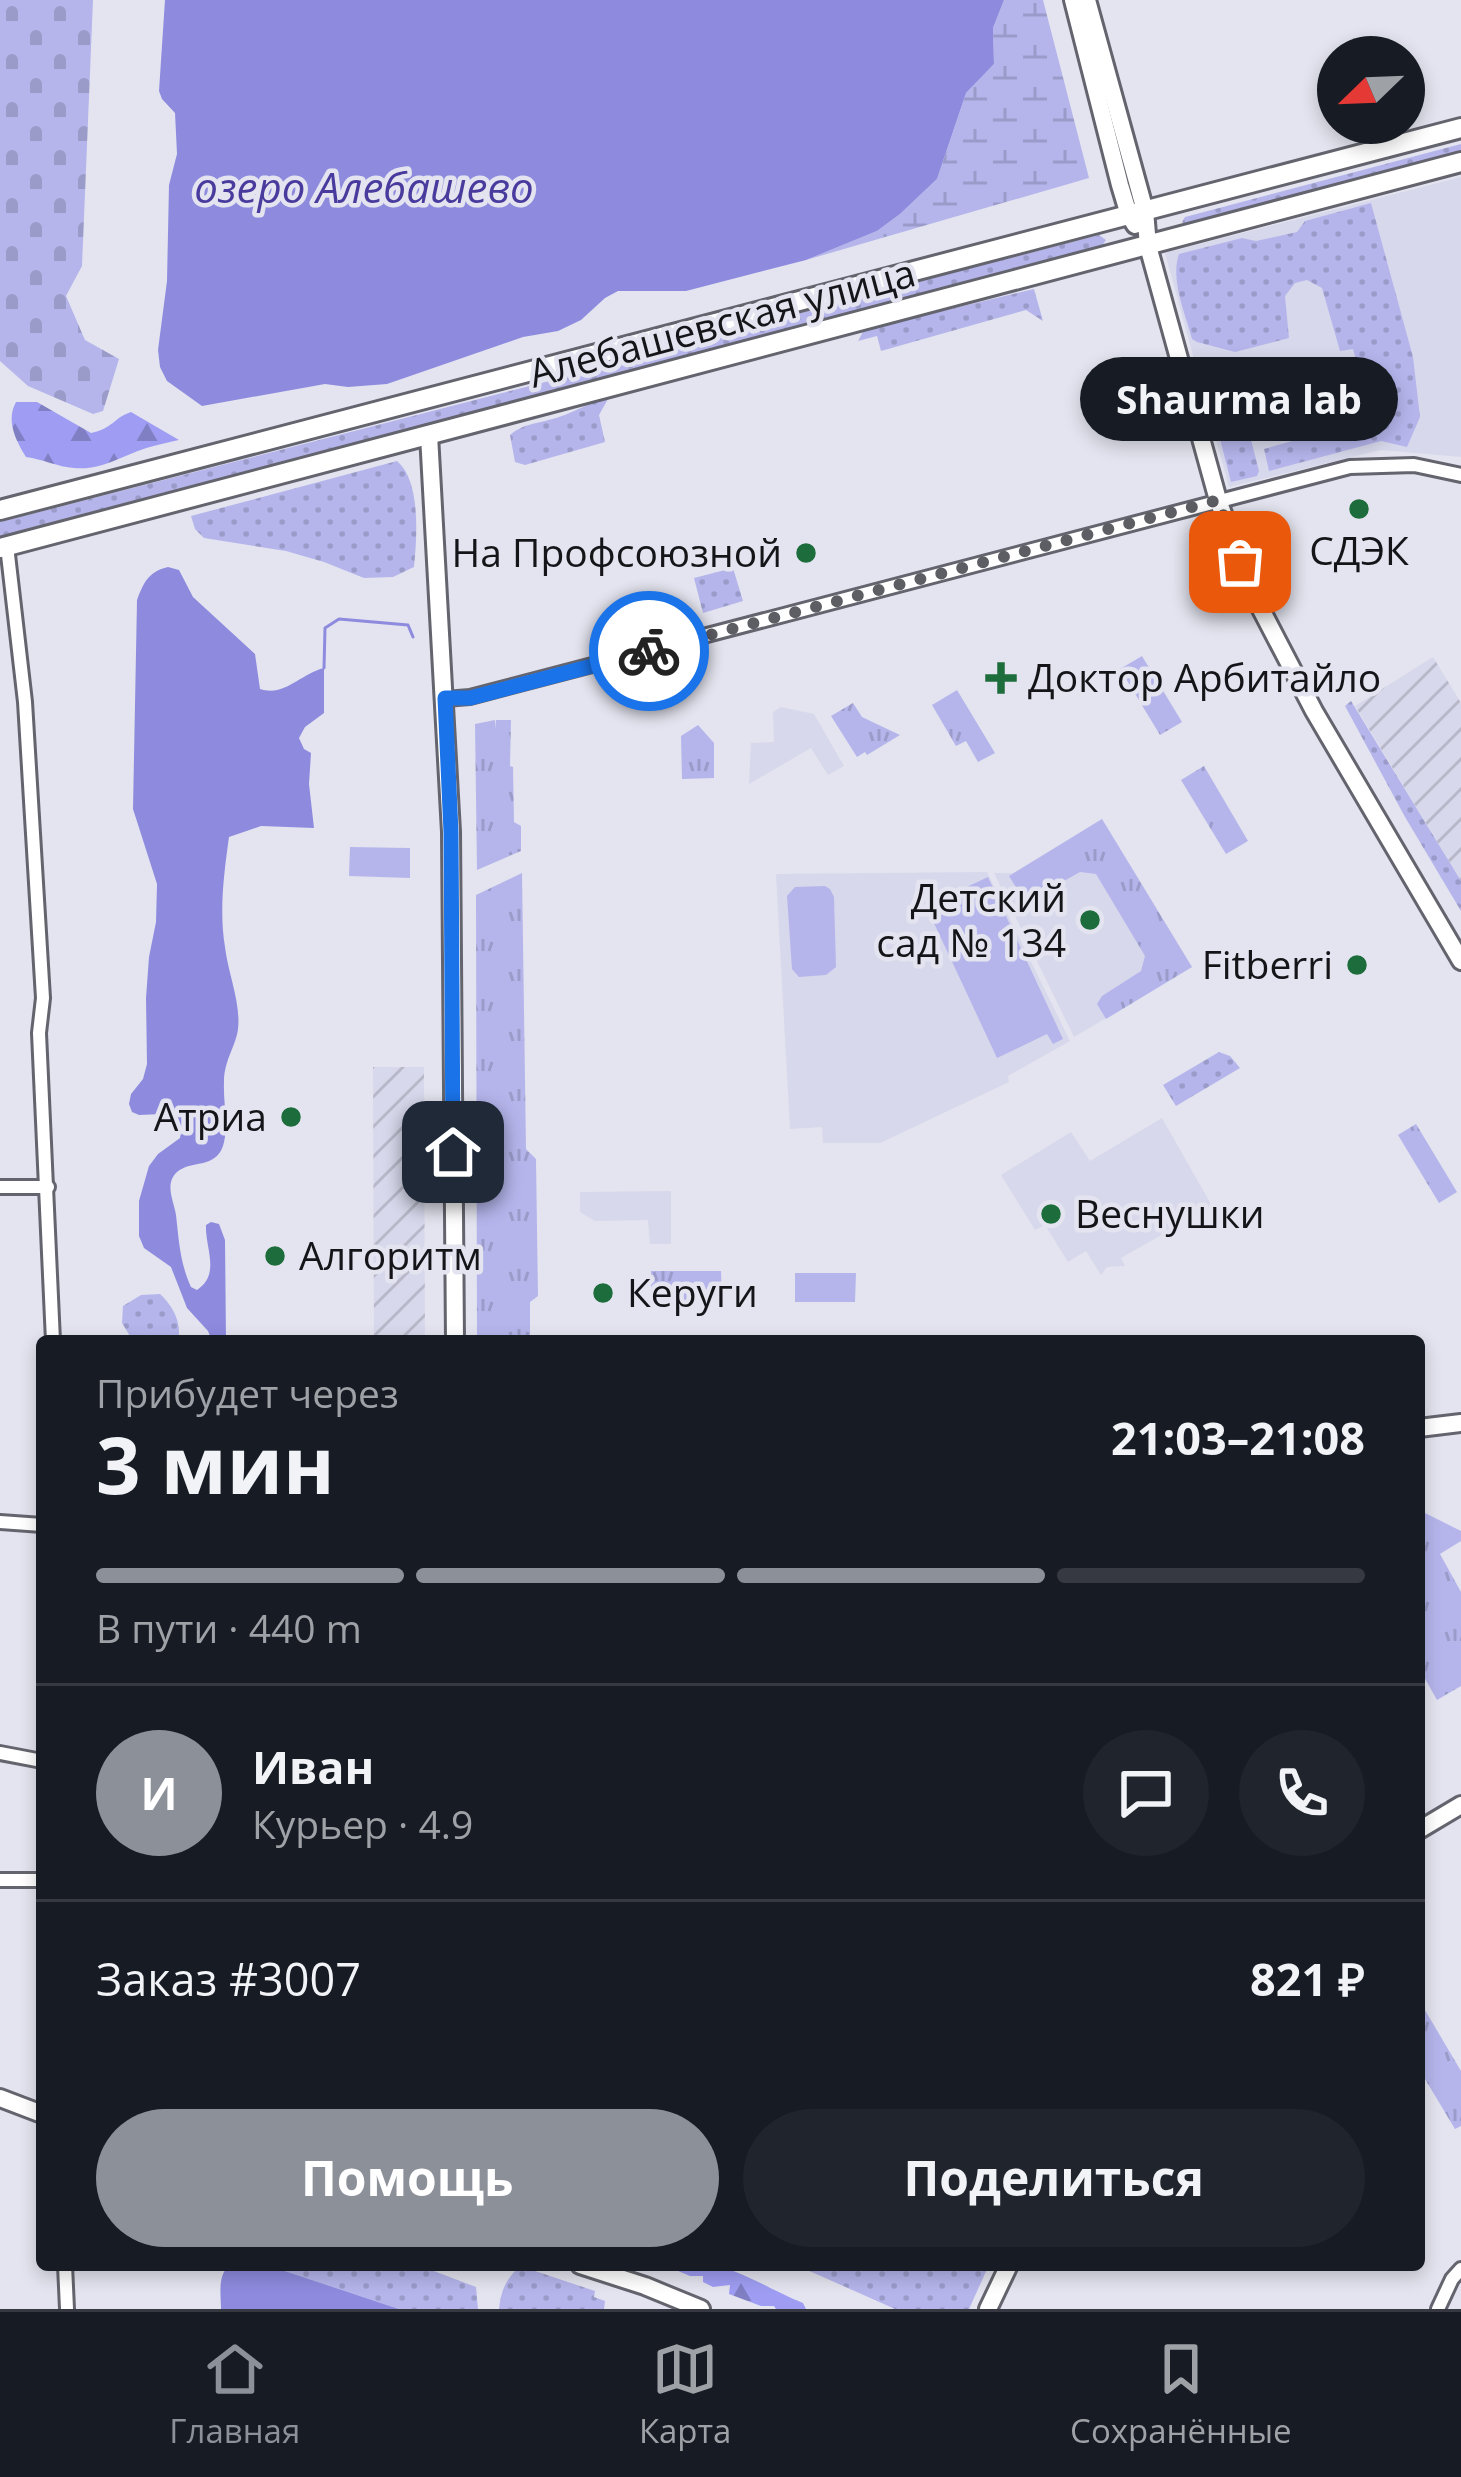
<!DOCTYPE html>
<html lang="ru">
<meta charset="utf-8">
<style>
body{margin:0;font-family:"Open Sans",sans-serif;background:#20242c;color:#f1f3f6;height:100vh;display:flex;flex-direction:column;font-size:45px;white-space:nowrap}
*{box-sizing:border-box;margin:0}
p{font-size:39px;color:#9ea1a6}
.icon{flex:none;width:66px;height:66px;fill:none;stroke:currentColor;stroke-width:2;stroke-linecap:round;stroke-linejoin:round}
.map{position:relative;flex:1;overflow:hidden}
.side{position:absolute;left:36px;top:1335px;width:1389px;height:936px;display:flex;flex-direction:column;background:#171b24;border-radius:12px;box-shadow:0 6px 18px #0003}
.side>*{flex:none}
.needle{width:78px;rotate:247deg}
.controls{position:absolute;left:1317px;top:36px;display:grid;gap:24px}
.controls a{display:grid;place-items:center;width:108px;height:108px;border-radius:50%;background:#171b24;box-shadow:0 6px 18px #0003;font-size:60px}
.pin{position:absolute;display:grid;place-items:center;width:102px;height:102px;color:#fff;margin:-51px;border-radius:24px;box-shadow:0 6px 18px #0006}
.courier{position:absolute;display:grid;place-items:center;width:120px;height:120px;margin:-60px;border:9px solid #1a73e8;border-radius:50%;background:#fff;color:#222;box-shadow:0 3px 15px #0007}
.bubble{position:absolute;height:84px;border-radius:42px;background:#171b24;box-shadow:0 6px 18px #0003;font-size:39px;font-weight:700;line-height:84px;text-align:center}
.head em{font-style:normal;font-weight:700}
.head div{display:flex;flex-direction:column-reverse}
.head{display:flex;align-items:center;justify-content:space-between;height:204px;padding:0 60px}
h1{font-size:78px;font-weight:700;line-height:90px}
.bar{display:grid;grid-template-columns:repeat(4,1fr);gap:18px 12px;align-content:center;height:144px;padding:0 60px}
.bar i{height:15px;border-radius:9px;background:#363941}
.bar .on{background:#8c9099}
.bar p{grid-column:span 4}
.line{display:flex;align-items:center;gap:30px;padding:0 60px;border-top:3px solid #363941}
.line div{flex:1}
.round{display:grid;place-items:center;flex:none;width:126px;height:126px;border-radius:63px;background:#20242c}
.button{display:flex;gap:24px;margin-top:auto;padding:24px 60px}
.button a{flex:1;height:138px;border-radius:72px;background:#8c9099;color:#fff;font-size:48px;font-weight:700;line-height:138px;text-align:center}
.button a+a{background:#20242c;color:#f1f3f6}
.menu{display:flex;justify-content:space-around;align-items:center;height:168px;border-top:3px solid #363941;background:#171b24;font-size:33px;color:#9ea1a6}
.menu a{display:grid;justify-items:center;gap:6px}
.menu .on{color:#8c9099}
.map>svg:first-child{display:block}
</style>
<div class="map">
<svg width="1461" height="2309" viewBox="0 0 1461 2309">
<defs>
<pattern id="industrial-furrows" width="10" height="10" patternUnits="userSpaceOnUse" patternTransform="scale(3)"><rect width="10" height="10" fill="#d7d8eb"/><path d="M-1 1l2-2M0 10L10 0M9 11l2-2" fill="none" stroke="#b8b8c9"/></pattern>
<pattern id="grass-dots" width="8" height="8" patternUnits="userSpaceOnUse" patternTransform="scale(3)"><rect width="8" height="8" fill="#b5b5ec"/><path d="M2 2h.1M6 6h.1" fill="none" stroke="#9b9bca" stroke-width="1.8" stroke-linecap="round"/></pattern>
<pattern id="forest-firs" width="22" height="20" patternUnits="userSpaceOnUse" patternTransform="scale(3)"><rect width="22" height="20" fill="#9f9df3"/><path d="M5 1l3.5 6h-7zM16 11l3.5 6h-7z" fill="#807fc4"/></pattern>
<pattern id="wetland-marsh" width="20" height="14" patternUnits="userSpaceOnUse" patternTransform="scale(3)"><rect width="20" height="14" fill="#b5b5ec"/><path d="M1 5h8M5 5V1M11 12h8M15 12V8" fill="none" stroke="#9b9bca"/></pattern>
<pattern id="cemetery-stones" width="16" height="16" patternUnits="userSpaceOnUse" patternTransform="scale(3)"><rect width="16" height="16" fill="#b5b5ec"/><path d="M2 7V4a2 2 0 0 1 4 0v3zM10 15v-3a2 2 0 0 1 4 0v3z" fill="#9b9bca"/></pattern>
<pattern id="park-tufts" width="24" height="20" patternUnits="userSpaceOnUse" patternTransform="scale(3)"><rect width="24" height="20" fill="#b5b5ec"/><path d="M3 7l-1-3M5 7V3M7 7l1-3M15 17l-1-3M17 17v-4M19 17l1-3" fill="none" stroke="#9b9bca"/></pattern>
</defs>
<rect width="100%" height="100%" fill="#e3e4ef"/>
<!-- built -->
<g fill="#d7d8eb">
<path d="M1461,177v280l-80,-7 -152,37 -64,-234z"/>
<path d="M781,707l33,7 30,52 -16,9 -17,-27 -62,36 2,-41 23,-1 -1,-30z"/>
<path d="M1102,819l90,148 -118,70 -80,-164h19z"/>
<path d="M987,872l83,169 -62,35 1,6 -129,61h-57l-1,-16 -32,2 -14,-255z"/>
<path d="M1162,1118l50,88 -91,52 4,8 -18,1 -6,8 -15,-24 -18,11 -23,-37 -10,5 -34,-55 70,-43 19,29z"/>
<path d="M671,1191v53h-21l-2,-24 -53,1 -15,-9v-20z"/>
</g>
<!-- industrial -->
<g fill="url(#industrial-furrows)">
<path d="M1433,657l28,46v178l-106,-175z"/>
<path d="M373,1067h51l1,274h-51z"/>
</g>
<!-- grass -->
<g fill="url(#grass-dots)">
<path d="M1461,144v9l-274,72 -5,-3 3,-5z"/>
<path d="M1371,203l42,154 7,60 -13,30 -26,-6 -112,30 -5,-22 109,-31 -20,-69 -13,2 -18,-63 -15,-8 -12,3 -10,13 4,42 -54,14 -38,-10 -5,-3c-7,-27 -22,-59 -13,-85l63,-16 14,3 41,-9 8,-11z"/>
<path d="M1099,235l7,5 -5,7 -1101,289v-14l596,-153 263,-72z"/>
<path d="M1034,289l9,32 -17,-11 -145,41 -4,-15 -19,5 6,-11z"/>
<path d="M1200,357c40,9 33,19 43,55l-3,7 -26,5 -17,-62z"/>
<path d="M608,399l-9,16 6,27 -80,23 -10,-3 -5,-27c13,-12 32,-12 49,-18 18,-6 28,-14 49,-18z"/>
<path d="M1243,429l6,3 10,39 -2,5 -26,6 -12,-47z"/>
<path d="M397,461c24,20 20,76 17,106l-21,10 -29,1 -40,-16 -38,-11 -82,-13 -9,-9 -4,-13z"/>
<path d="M733,568l10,33 -40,12 -9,-35z"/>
<path d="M1351,701l110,180v30l-56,-94 -60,-111z"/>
<path d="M1219,1052l11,4 10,12 -64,38 -13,-21z"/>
<path d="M160,1294c13,12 22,29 18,47h-45l-11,-18 1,-17 18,-11z"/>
<path d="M267,2265h151l58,22 2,22h-79z"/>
<path d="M796,2265h193l-20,44h-74z"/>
<path d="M520,2266l75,25 -1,6 11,4 -1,8h-105c2,-19 7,-30 21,-43z"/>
</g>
<!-- forest -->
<g fill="url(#forest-firs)">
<path d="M16,402h21l54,31c23,-5 22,-15 40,-21l48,28c-9,2 -19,4 -29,7 -25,7 -48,24 -76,21 -16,-1 -32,-9 -48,-11 -11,-18 -20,-37 -10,-55z"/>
<path d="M664,2265c16,0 34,-3 50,0 26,5 63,28 89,38l3,6h-30l-2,-3h-13l-32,-12 1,-9 -17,2 -10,-5v-6h-13z"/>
</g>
<!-- wetland -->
<path fill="url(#wetland-marsh)" d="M1004,0h39l46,178 -283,82 71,-29 23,-17 37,-35 29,-86 28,-29 -1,-36z"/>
<!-- cemetery -->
<path fill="url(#cemetery-stones)" d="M0,0h93l-11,266 -16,30 19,44 34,19 -16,52 -10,3 -65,-28 -28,-25z"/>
<!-- park -->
<g fill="url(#park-tufts)">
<path d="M1142,656l40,66 -22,13 -40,-66z"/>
<path d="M957,690l38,63 -17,9 -12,-21 -10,5 -24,-41z"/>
<path d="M853,703l9,14 38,18 -33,20 -2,-3 -8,5 -26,-41z"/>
<path d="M495,720v9l1,-9h15l-1,46 3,1 1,55 7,4v25l-44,19 -2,-146z"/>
<path d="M698,725l16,18v35l-32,1 -1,-43z"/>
<path d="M1204,766l44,75 -22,13 -45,-74z"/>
<path d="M1102,819l90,148 -86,52 -9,-15 5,-8 39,-25 4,-15 -49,-82 -16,-2 -50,28h-6l-15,-24z"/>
<path d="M522,873l4,276 10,10 2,137 -8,6v39h-53l-1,-446z"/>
<path d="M1416,1124l41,68 -18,11 -41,-68z"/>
<path d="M651,1271h70l1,31h-71z"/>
<path d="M1421,1511l40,20v10l-21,13 21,38v94l-24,14 -18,-32z"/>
<path d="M1419,2000l42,71v55l-6,3 -36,-60z"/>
</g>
<!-- pitch -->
<g fill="#b5b5ec">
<path d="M350,847l60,1v30l-61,-2z"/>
<path d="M988,877l75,162 -10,5 -6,-10 -50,24 -71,-152z"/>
<path d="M825,886l5,3 4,8 2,70 -10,8 -27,2 -7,-8 -5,-73 8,-9z"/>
<path d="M795,1273h61l-1,29h-60z"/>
</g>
<!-- water -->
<g fill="#8e8bdf">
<path d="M165,0h839l-11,28 1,36 -28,29 -29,86 -37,35 -23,17 -71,29 -120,31h-68l-13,7 -24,22 -23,11 -35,6 -136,47 -39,3 -23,-3 -123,22 -35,-25 -7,-14 -2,-17 9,-69 2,-96 8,-31 -2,-41 -13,-14 -3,-8z"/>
<path d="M168,567l11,3 14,27 62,57 5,35c25,8 40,-15 64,-21v45l-19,14 -6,11 5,11 7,4 -2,31 5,44 -53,-2 -32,11c-5,36 -10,74 -4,110 3,26 16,56 13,82 -2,17 -14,31 -14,53 -1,20 5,45 -1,64 -8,23 -32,14 -46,26 -13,12 -3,29 -1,43 3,26 4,48 15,72l6,3c24,-16 8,-42 9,-65l5,-3 8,2 6,16 1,101h-14l-4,-10 -21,-23 -16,-41 -27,-19 -5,-12v-35l10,-35 9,-12 22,-16c3,-12 -9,-18 -18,-24l-23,1 -7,-3 -3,-8 2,-10 12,-15 4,-15 -1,-66 3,-41 7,-35 1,-38 -24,-75 4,-209c7,-18 11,-28 31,-33z"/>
<path d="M230,2265h37l132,44h-178c0,-15 -4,-34 9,-44z"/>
</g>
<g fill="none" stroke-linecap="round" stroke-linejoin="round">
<!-- stream -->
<path stroke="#8e8bdf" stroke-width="3" d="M324,668l1,-40 14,-9 69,6 5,12"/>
<defs>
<g id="street">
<path d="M7,546l18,156 18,296 -4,35 14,308"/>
<path d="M445,699l25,-2 880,-230 64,-2 47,10"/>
<path d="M0,1187h48"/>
<path d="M0,1522l42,3"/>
<path d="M0,1753l42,8"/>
<path d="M0,1880h42"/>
<path d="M65,2265l2,44"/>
<path d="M1438,2309l14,-30 9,-10"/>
</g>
<g id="secondary">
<path d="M1073,0l47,185 9,30 6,10"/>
<path d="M1087,0l58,211 3,35 70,254 34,92 62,119 147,250"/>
<path d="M429,435l22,397 4,509"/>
<path d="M1419,1428l42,-5"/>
<path d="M1419,1830l42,-25"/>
<path d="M0,2098l42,16"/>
<path d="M580,2265l65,21 56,23"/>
<path d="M988,2309l21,-44"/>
</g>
<g id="primary">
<path d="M0,510l1461,-382"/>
<path d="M0,548l1461,-386"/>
</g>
</defs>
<!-- street casing -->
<use href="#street" stroke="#64646e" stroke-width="18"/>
<!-- secondary casing -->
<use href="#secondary" stroke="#64646e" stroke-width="22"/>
<!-- primary casing -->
<use href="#primary" stroke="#64646e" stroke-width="24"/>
<!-- street -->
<use href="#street" stroke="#fff" stroke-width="12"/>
<!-- secondary -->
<use href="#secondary" stroke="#fff" stroke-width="16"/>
<!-- primary -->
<use href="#primary" stroke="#fff" stroke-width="18"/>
</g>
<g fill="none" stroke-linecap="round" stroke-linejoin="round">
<!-- done -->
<path stroke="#5d5d64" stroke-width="12" stroke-dasharray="0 21.6" d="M649,651l569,-151 22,62"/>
<!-- route -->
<path stroke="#1a73e8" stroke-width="15" d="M453,1152l-2,-320 -6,-134h25l179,-47"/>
</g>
<!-- markers -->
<g fill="#1d6c3b" stroke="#e3e4ef" stroke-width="4.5">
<circle cx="1359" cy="509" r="12"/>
<circle cx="806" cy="553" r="12"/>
<path d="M995 660h12v12h12v12h-12v12h-12v-12h-12v-12h12z"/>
<circle cx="1090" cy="920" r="12"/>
<circle cx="1357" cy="965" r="12"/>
<circle cx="291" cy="1117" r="12"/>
<circle cx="1051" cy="1214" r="12"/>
<circle cx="275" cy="1256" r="12"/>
<circle cx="603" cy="1293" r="12"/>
</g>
<g text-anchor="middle" stroke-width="9" stroke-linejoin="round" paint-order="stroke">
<!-- street labels -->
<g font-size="39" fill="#151519" stroke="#e3e4ef">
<text transform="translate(722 323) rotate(-15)" y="14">Алебашевская улица</text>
</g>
<!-- poi labels -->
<g font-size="39" fill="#151519" stroke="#e3e4ef" text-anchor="end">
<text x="1359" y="565" text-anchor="middle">СДЭК</text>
<text x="782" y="567">На Профсоюзной</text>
<text x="1028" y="692" text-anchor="start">Доктор Арбитайло</text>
<text x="1066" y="912">Детский<tspan x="1066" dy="45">сад № 134</tspan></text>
<text x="1333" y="979">Fitberri</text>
<text x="267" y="1131">Атриа</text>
<text x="1075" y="1228" text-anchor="start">Веснушки</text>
<text x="299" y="1270" text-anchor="start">Алгоритм</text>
<text x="627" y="1307" text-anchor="start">Керуги</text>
</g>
<!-- water labels -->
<g font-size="42" font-style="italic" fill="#483b9d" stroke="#e3e4ef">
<text x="364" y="203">озеро Алебашево</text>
</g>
</g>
</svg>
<div class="controls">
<a><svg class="needle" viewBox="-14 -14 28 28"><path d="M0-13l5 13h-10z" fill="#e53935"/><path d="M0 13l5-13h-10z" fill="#9ea1a6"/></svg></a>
</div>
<div class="pin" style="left:1240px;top:562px;background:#ea580c"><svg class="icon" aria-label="bag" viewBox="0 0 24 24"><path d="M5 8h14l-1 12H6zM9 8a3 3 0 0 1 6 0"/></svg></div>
<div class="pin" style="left:453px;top:1152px;background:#1f2937"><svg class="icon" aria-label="home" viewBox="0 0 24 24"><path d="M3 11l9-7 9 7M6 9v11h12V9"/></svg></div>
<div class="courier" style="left:649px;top:651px"><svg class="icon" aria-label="bike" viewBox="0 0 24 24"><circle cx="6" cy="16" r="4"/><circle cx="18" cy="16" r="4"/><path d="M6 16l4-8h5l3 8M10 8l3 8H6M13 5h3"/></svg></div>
<div class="bubble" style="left:1080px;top:357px;width:318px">Shaurma lab</div>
<section class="side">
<div class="head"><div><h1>3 мин</h1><p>Прибудет через</p></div><em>21:03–21:08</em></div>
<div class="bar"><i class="on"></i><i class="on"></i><i class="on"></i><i></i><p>В пути · 440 m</p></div>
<div class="line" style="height:216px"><b class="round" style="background:#8c9099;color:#fff">И</b><div><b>Иван</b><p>Курьер · 4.9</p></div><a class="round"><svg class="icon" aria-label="chat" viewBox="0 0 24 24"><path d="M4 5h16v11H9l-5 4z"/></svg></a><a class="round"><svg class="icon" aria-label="phone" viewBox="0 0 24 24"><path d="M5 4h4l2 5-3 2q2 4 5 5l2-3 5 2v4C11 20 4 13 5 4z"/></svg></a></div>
<div class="line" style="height:156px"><div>Заказ #3007</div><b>821 ₽</b></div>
<div class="button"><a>Помощь</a><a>Поделиться</a></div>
</section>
</div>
<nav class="menu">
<a class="on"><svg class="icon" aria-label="home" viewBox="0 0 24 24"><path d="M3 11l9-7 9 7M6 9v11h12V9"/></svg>Главная</a>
<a><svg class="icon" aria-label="map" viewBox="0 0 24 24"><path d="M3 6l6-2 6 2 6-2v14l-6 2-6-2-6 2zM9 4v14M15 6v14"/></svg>Карта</a>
<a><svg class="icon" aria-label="saved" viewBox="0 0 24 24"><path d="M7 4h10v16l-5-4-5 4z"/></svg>Сохранённые</a>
</nav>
